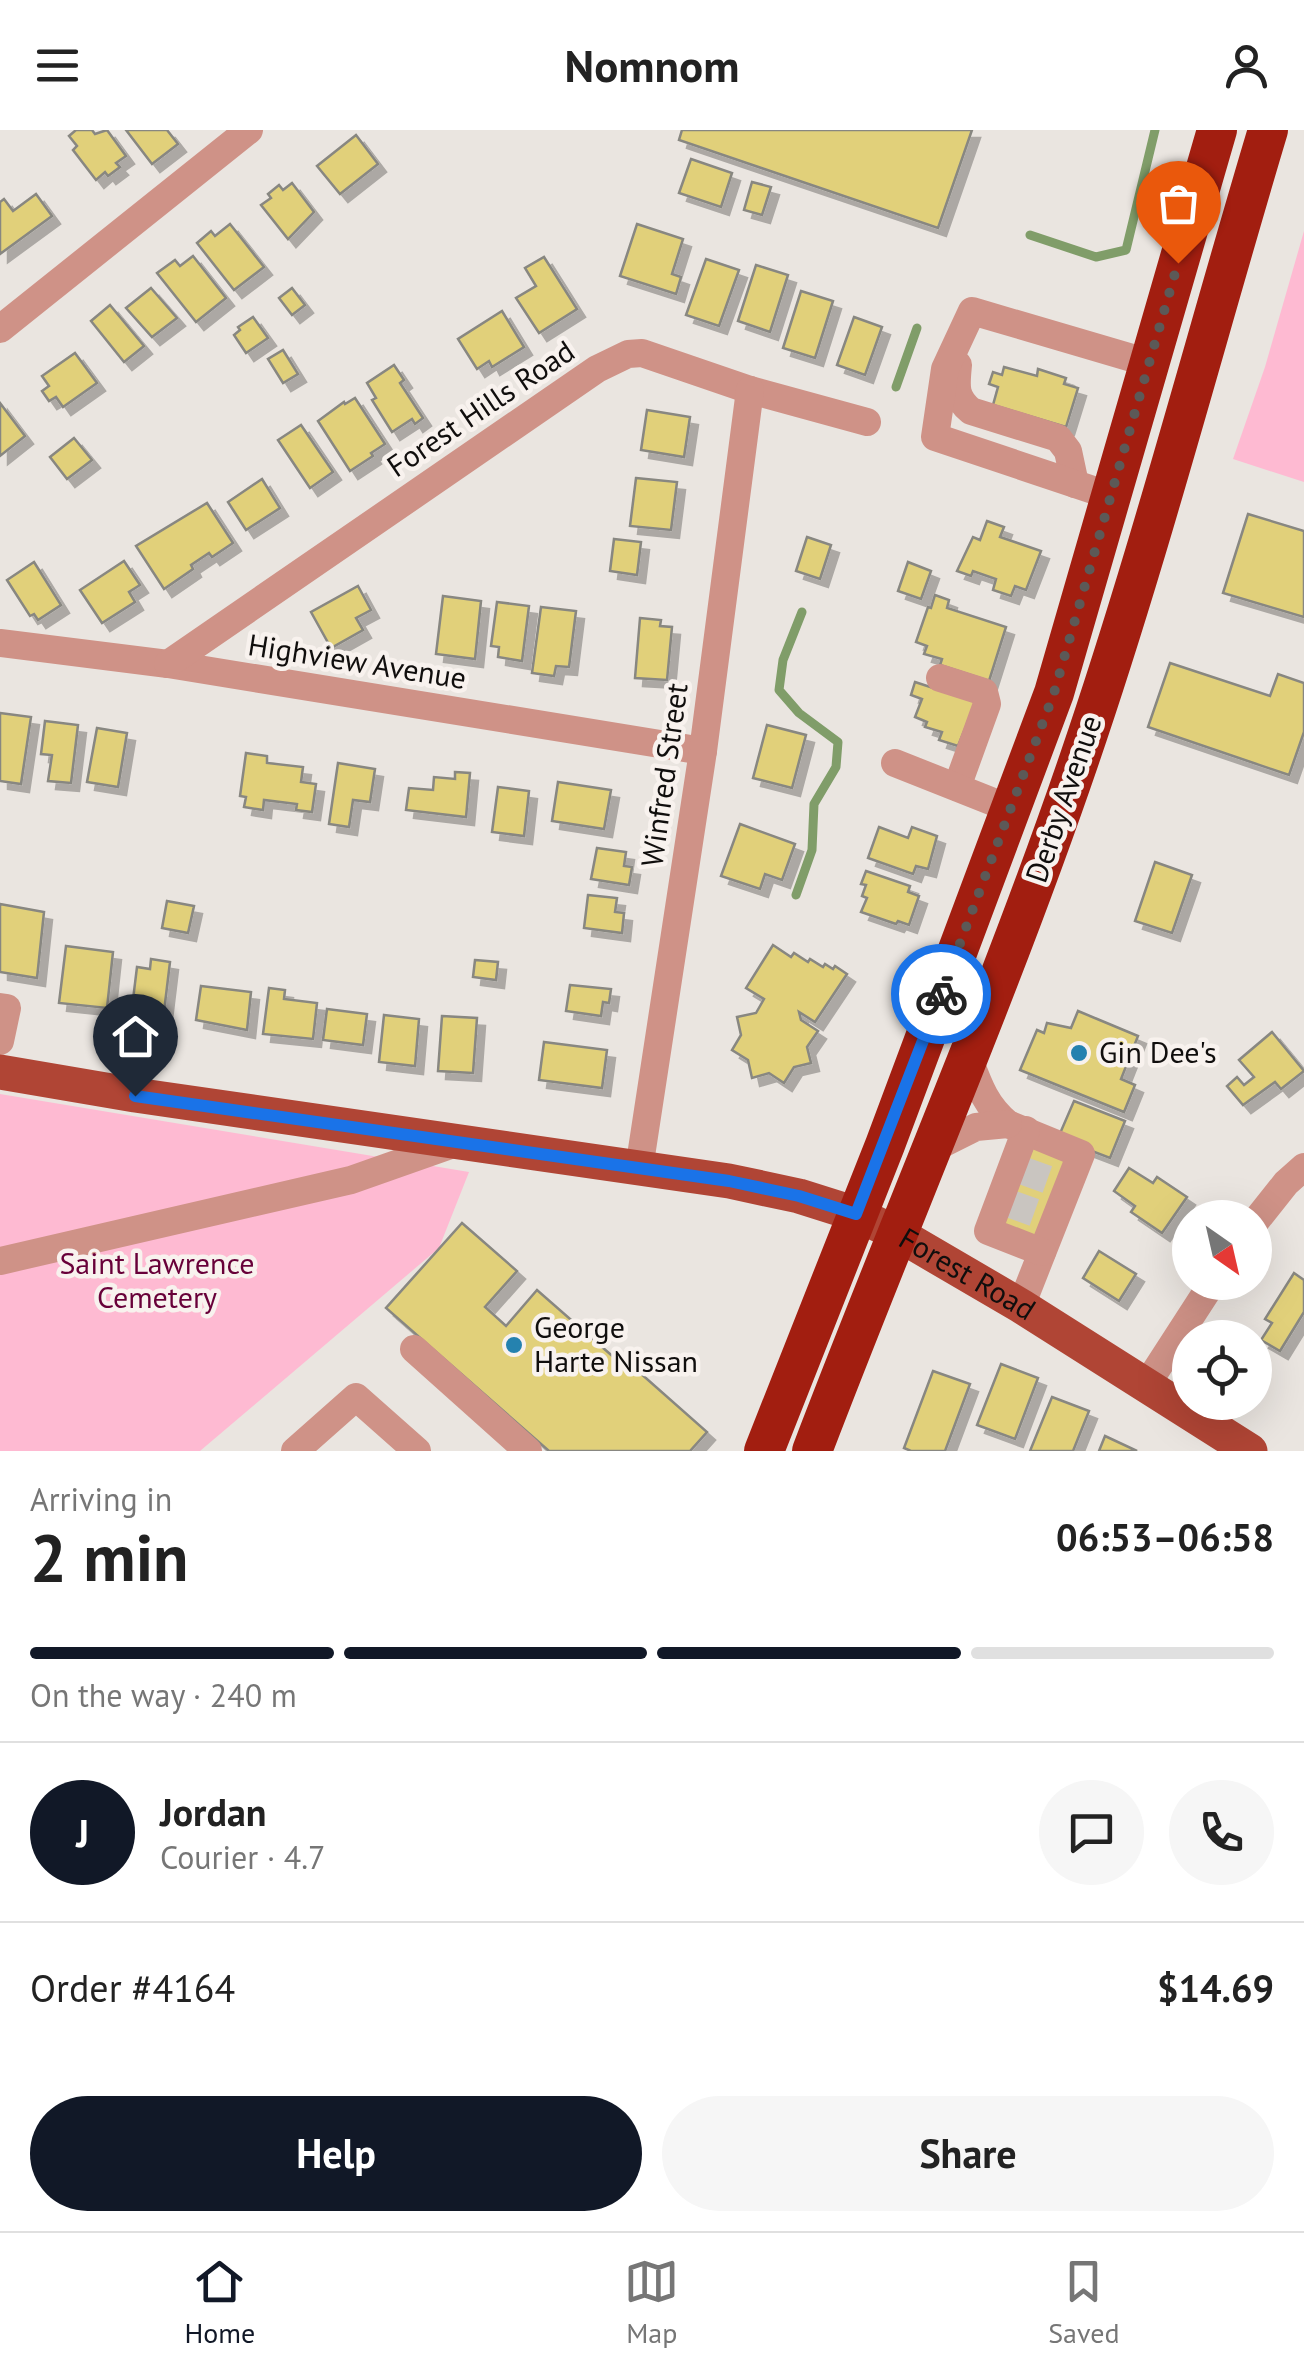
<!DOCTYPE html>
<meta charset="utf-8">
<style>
body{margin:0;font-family:"PT Sans",sans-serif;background:#f6f6f6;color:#222;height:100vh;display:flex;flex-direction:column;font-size:38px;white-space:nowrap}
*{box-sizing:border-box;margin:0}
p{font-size:32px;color:#767676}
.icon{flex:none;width:55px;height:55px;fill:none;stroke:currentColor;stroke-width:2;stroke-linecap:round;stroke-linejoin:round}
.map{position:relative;height:1321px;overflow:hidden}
.side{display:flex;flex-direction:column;background:#fff;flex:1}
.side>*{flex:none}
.needle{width:65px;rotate:146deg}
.tools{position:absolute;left:1172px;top:1070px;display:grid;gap:20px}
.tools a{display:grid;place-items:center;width:100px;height:100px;border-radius:50%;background:#fff;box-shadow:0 10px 40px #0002;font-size:50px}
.pin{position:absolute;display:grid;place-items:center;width:85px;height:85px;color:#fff;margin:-102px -42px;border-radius:50% 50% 50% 0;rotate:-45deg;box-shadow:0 0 10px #0007}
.pin .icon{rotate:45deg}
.courier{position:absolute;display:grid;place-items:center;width:100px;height:100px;margin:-50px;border:8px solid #1a73e8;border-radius:50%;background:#fff;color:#222;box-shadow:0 2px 12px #0007}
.head em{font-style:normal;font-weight:600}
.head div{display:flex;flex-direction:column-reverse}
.head{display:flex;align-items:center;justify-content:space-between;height:170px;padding:0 30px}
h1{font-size:65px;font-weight:600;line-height:75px}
.bar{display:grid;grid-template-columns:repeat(4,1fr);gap:15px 10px;align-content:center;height:120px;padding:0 30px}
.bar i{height:12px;border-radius:8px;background:#e0e0e0}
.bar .selected{background:#111827}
.bar p{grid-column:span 4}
.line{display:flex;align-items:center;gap:25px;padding:0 30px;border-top:2px solid #e0e0e0}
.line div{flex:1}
.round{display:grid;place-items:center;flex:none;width:105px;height:105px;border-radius:52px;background:#f6f6f6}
.button{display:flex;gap:20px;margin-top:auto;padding:20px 30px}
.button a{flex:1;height:115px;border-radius:60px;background:#111827;color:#fff;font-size:40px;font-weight:600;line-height:115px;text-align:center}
.button a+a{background:#f6f6f6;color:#222}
header{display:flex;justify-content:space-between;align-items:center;height:130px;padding:0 30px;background:#fff;font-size:45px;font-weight:600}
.menu{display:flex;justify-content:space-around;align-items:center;height:140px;border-top:2px solid #e0e0e0;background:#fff;font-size:28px;color:#767676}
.menu a{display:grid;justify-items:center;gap:5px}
.menu .selected{color:#111827}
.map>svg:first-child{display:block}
</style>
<header><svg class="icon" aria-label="menu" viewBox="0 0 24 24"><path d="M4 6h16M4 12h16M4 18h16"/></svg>Nomnom<svg class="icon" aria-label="person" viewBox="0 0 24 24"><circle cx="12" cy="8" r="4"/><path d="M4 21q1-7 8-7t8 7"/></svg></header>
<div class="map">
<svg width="1304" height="1321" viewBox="0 0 1304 1321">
<defs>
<filter id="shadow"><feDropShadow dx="8" dy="8" stdDeviation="0" flood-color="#0004"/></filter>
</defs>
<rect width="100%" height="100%" fill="#eae5e0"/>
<!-- green -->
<g fill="#febad2">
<path d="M1304,101v251l-71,-23 32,-92z"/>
<path d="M0,964l469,78 -30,76 -239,203h-200z"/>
</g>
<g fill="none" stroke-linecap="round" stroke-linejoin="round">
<!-- stream -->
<g stroke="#809d69" stroke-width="9">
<path d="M1030,105l66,22 30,-7 29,-120"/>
<path d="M896,257l21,-59"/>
<path d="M796,765l16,-45 2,-46 22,-37 2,-25 -39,-29 -20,-23 4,-30 19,-48"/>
</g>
</g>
<!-- building -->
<g fill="#e1d07a" stroke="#888781" stroke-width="2.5" filter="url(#shadow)">
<path d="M76,0h16l3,4 12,-4 19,26 -10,7 4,4 -12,9 -3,-4 -9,8 -23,-30 4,-4 -8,-10z"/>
<path d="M126,0h41l11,14 -26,20z"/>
<path d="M682,0h290l-34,98 -259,-88z"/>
<path d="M356,5l22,29 -38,30 -23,-28z"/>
<path d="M691,29l41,14 -11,34 -42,-14z"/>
<path d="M752,52l19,5 -9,28 -18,-5z"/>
<path d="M292,53l22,29 -26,27 -27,-34 10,-7 -3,-4 11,-9 4,5z"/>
<path d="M36,64l16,22 -52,38v-52l4,-3 9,12z"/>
<path d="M230,94l34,43 -30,23 -37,-47 14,-12 4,5z"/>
<path d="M637,94l46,15 -11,35 9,3 -5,17 -56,-18z"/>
<path d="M193,126l33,42 -30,24 -39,-49 18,-13 5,6z"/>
<path d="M544,127l33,52 -38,24 -23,-35 20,-12 -11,-18z"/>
<path d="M706,129l33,11 -20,56 -33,-11z"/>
<path d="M756,135l32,10 -18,57 -32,-11z"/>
<path d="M151,158l26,30 -25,19 -26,-29z"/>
<path d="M292,158l13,17 -13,10 -13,-17z"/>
<path d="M801,161l32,10 -18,57 -32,-10z"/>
<path d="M110,175l34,41 -20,16 -33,-41z"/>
<path d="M502,181l22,36 -32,20 -3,-6 -12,8 -19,-30z"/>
<path d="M253,187l15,21 -22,15 -12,-18 6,-5 -2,-3z"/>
<path d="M854,187l28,10 -17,48 -28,-10z"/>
<path d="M283,220l15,24 -15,9 -15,-24z"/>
<path d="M75,223l22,30 -34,24 -7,-10 -7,4 -7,-10 7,-5 -7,-10z"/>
<path d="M394,235l10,15 -4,3 23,35 -8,6 -3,-5 -20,13 -20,-32 4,-2 -9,-15z"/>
<path d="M1004,237l33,9 1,-7 28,9 -2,6 14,4 -12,39 -73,-22 5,-18 -9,-3 4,-12 9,3z"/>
<path d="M355,268l30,46 -14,9 2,3 -23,15 -32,-50 26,-19 1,2z"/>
<path d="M0,273l25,33 -25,20z"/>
<path d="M647,280l43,7 -6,40 -43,-7z"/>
<path d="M301,295l32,47 -23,16 -32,-48z"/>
<path d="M74,308l18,22 -25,19 -17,-22z"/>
<path d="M636,348l41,4 -6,48 -41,-4z"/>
<path d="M262,349l18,29 -34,22 -18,-28z"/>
<path d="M207,373l26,40 -21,14 -3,-4 -18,12 2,4 -29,20 -28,-43z"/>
<path d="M1248,384l56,17v86l-81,-24z"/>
<path d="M987,391l17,6 -4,10 41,14 -15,39 -11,-4 -4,10 -18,-6 3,-11 -23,-8 -2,5 -14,-5 16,-34 7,3z"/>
<path d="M807,407l24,8 -11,34 -24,-8z"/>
<path d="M614,409l27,3 -4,33 -27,-4z"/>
<path d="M124,431l16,24 -11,7 6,10 -33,21 -22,-33z"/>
<path d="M34,432l27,43 -23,15 -4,-6 -4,2 -23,-36z"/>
<path d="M908,432l23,9 -10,28 -23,-8z"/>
<path d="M358,456l13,24 -15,8 7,12 -32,18 -20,-36z"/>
<path d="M935,465l14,5 -2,8 59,19 -17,54 -49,-16 2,-6 -18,-5 3,-8 -11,-4 12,-35 3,1z"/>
<path d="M443,466l38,5 -6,58 -39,-5z"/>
<path d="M497,472l32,4 -7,55 -24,-4 1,-10 -8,-1z"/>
<path d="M541,477l35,4 -7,56 -13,-1 -2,10 -22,-3z"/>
<path d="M640,488l21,2 -1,6 12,1 -5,53 -32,-2z"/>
<path d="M1170,533l100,33 8,-22 26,9v49l-15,43 -141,-48z"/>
<path d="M915,552l61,20 -18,44 -19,-6 3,-8 -17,-5 2,-5 -12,-5 7,-18 -11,-4z"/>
<path d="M0,583l31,4 -10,67 -21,-3z"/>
<path d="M45,591l33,4 -7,58 -23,-2 4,-26 -11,-1z"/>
<path d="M767,595l39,10 -14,53 -39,-10z"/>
<path d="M97,598l30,5 -9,54 -31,-5z"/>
<path d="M246,623l21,3v7l36,4 -2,15 15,2 -4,28 -16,-2 1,-6 -33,-4 -1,10 -19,-3 2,-10 -6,-1z"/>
<path d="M338,633l37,6 -5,33 -17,-2 -4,27 -20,-3z"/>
<path d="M455,642l15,1 -4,44 -60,-7 3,-22 24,2 1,-13 21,2z"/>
<path d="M558,652l53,8 -7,39 -52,-8z"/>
<path d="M498,657l31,4 -5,45 -32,-4z"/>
<path d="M740,694l55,20 -13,36 -17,-6 -5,15 -39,-13z"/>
<path d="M879,697l29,11 4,-11 25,9 -9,33 -12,-3 -3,8 -45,-16z"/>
<path d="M597,718l29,4 -2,14 8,1 -3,18 -38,-6z"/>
<path d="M1155,732l37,13 -20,58 -37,-12z"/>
<path d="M866,741l44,15 -2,6 11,4 -10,29 -11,-4 -2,3 -35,-12 6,-14 -5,-2 4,-11 -5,-1z"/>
<path d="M588,765l29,3 -2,14 9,1 -2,20 -38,-5z"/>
<path d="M167,771l27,5 -6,27 -26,-5z"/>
<path d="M0,774l44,8 -7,66 -37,-6z"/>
<path d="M773,815l18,12 3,-4 14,9 2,-3 13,8 2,-3 8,5 2,-3 12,8 -32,48 -16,-10 2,8 17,11 -11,16 4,16 -17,4 -10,16 -15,-10 -17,5 -4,-18 -16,-10 9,-15 -4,-18 19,-4 8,-14 -18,-11z"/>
<path d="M66,816l47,6 -6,56 -48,-5z"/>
<path d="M151,829l19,3 -8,66 -32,-4 7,-57 13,2z"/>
<path d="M475,830l23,2 -2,18 -23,-3z"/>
<path d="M570,855l41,4 -2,14 -6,-1 -2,14 -35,-5z"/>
<path d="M201,856l50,6 -4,38 -51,-10z"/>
<path d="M269,858l16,2 -1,9 33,4 -4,36 -50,-5z"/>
<path d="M327,879l40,5 -4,31 -40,-5z"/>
<path d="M1078,881l60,25 -17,43 14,6 -11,27 -104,-42 17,-40 7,3 3,-10 24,5z"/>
<path d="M384,885l35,4 -4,47 -36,-4z"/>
<path d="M442,886l35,2 -4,55 -35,-2z"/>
<path d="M1272,902l32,39 -23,18 -6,-7 -32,23 -16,-19 10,-9 7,8 10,-8 -15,-17z"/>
<path d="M544,912l63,8 -5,38 -63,-8z"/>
<path d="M1074,971l51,20 -15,37 -52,-20z"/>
<path d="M1035,1008l37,14 -34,88 -39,-15z"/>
<path d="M1129,1038l24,15 4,-6 30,20 -25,36 -31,-21 4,-6 -21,-15z"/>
<path d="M462,1093l55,48 -32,36 21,19 31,-36 89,78 4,-4 77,68 -17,19h-141l-163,-143z"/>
<path d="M1099,1121l37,23 -17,27 -36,-23z"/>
<path d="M1294,1143l10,7v32l-24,39 -19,-11 11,-17 -7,-4z"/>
<path d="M1001,1234l37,14 -23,61 -38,-14z"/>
<path d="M933,1241l37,13 -25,67h-34l-7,-3z"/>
<path d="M1052,1267l37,14 -16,40h-43z"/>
<path d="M1105,1306l32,15h-38z"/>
</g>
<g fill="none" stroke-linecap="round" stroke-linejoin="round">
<!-- minor-tunnel -->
<g stroke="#c9c5c0" stroke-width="28" stroke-dasharray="28 14" stroke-linecap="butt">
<path d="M1021,1040l39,14"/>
<path d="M1008,1073l39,14"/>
</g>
<!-- minor -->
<g stroke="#cf9287" stroke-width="28">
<path d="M0,199l249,-199"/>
<path d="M958,235c-2,21 -4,32 13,46l87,27 10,13 7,33"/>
<path d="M1111,366l-176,-59 10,-68 27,-58 177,52"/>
<path d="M0,513l168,21 535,87"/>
<path d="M168,534l429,-295 31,-15 14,-1 108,37 117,32"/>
<path d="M940,548l44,14 3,12 -30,83"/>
<path d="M895,633l116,46"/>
<path d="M0,877l7,1 -7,33"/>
<path d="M969,929c10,27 17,47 39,65l73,30 -60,152"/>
<path d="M1026,1000l-38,101 54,21"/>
<path d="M934,1018l42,-21 32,-3"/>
<path d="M639,1039l64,-418 47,-361"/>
<path d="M1255,1092l31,-39 18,-16"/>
<path d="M0,1131l351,-81 105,-37"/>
<path d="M414,1219l114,102"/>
<path d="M1147,1254l66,-102"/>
<path d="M295,1321l61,-54 61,54"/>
</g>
<!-- major -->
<path stroke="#b04535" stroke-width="35" id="s1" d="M0,942l135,23 594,86 70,15 57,18 42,20 123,72 229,145"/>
<!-- highway -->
<g stroke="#a21e10" stroke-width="40">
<path d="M764,1321l121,-306 169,-452 163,-563"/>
<path d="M812,1321c88,-231 187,-457 267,-691 71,-207 126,-420 189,-630"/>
</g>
</g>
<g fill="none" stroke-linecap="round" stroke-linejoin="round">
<!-- done -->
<path stroke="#5c5957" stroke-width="10" stroke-dasharray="0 18" d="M941,864l113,-301 124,-430"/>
<!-- route -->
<path stroke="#1a73e8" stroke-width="12" d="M135,966l594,85 70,15 57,18 85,-220"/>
</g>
<!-- markers -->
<g fill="#2582af" stroke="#f8f2ee" stroke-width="4">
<circle cx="1079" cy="923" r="10"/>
<circle cx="514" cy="1215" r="10"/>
</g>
<g text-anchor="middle" stroke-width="9" stroke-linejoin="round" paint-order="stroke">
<!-- street labels -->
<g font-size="30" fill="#100e0d" stroke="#f8f2ee">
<text transform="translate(481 279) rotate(-34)" y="10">Forest Hills Road</text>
<text transform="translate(357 532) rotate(9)" y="10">Highview Avenue</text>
<text transform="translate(665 645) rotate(-82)" y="10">Winfred Street</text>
<text transform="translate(1064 669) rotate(-71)" y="10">Derby Avenue</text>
<text dy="10" stroke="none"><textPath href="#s1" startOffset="995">Forest Road</textPath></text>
</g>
<!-- poi labels -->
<g font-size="30" fill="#100e0d" stroke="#f8f2ee" text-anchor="start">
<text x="1099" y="933">Gin Dee's</text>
<text x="534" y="1208">George<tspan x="534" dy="34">Harte Nissan</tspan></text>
</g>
<!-- park labels -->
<g font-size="30" fill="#680039" stroke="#f8f2ee">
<text x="157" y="1144">Saint Lawrence<tspan x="157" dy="34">Cemetery</tspan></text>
</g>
</g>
</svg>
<div class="tools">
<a><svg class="needle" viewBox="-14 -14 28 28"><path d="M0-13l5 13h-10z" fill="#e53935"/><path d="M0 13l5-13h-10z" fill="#767676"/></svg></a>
<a><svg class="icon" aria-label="locate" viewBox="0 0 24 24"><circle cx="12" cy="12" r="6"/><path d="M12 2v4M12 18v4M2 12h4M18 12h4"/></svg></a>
</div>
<div class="pin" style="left:1178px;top:133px;background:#ea580c"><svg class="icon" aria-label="bag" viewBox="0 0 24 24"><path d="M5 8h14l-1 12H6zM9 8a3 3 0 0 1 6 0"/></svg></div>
<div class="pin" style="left:135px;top:966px;background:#1f2937"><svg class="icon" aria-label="home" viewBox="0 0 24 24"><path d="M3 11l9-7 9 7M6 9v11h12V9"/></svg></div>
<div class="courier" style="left:941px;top:864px"><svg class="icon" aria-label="bike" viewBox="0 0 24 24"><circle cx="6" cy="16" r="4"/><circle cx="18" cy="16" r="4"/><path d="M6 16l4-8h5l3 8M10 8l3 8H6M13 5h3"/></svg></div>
</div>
<section class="side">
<div class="head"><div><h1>2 min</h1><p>Arriving in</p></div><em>06:53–06:58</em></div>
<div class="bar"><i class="selected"></i><i class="selected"></i><i class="selected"></i><i></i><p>On the way · 240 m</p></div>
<div class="line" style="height:180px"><b class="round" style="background:#111827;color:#fff">J</b><div><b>Jordan</b><p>Courier · 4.7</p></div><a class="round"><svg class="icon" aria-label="chat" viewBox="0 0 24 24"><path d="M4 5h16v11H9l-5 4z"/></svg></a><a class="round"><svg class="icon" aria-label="phone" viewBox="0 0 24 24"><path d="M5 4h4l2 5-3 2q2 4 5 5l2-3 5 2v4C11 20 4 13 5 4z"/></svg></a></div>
<div class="line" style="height:130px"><div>Order #4164</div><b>$14.69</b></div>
<div class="button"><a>Help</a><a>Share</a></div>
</section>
<nav class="menu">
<a class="selected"><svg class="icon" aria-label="home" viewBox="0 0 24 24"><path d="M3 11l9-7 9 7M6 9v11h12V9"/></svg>Home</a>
<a><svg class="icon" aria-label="map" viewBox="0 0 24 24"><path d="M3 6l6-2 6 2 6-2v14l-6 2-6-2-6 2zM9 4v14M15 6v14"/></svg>Map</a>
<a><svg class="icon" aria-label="saved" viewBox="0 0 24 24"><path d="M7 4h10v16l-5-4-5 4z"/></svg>Saved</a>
</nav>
